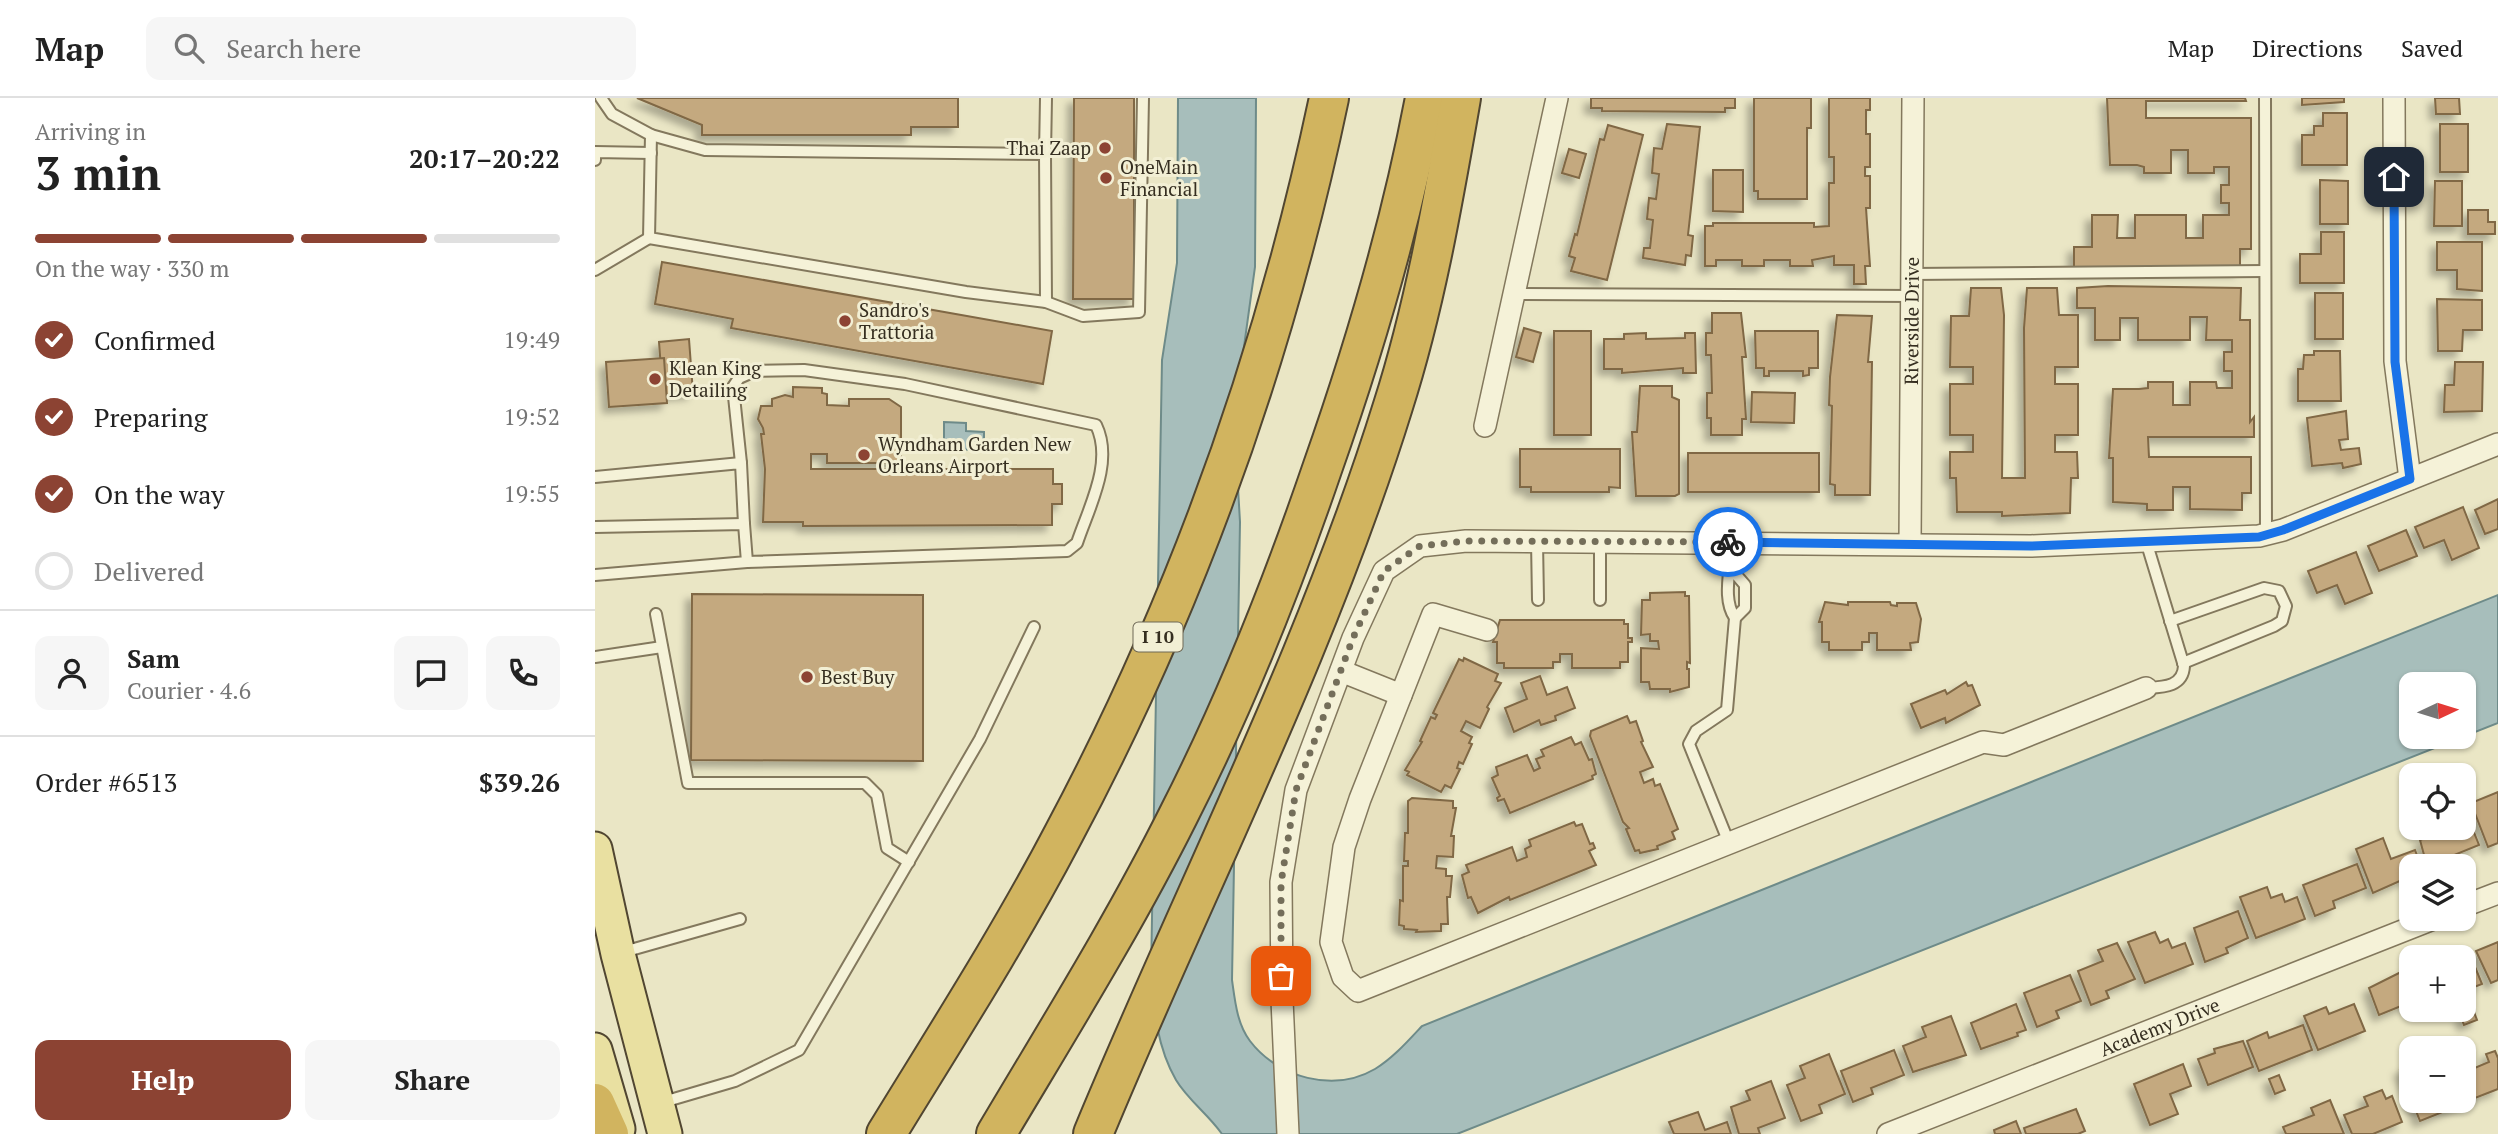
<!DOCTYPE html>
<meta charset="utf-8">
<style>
body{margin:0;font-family:"PT Serif",serif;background:#f6f6f6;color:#222;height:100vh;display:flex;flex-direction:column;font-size:26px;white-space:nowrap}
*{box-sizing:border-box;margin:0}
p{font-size:23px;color:#767676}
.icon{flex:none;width:38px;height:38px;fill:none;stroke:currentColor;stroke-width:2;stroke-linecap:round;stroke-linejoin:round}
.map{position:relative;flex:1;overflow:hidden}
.side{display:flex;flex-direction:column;background:#fff;width:595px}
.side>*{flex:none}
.needle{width:46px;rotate:86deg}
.buttons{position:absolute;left:1804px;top:574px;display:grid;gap:14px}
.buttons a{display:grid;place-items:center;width:77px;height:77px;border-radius:14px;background:#fff;box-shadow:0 2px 5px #0004;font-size:35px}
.pin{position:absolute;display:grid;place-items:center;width:60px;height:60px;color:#fff;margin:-30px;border-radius:14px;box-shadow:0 4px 10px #0006}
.courier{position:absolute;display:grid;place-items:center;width:70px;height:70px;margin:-35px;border:5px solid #1a73e8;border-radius:50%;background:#fff;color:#222;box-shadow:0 2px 9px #0007}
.head em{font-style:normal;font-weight:700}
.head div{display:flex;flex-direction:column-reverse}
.head{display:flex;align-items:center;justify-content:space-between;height:119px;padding:0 35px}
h1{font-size:46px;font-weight:700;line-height:52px}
.bar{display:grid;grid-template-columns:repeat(4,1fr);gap:10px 7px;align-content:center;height:84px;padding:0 35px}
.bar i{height:9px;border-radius:5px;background:#e0e0e0}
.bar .current{background:#8c4333}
.bar p{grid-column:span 4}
.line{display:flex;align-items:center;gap:18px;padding:0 35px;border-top:2px solid #e0e0e0}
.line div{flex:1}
.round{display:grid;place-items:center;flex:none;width:74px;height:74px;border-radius:14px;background:#f6f6f6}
ol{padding:0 35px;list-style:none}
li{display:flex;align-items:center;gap:21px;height:77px}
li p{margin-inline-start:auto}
li .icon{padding:7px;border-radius:50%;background:#8c4333;color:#fff;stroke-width:4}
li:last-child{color:#767676}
li i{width:38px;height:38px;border:4px solid #e0e0e0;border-radius:50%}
.primary-button{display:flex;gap:14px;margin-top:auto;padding:14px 35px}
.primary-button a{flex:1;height:80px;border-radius:14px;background:#8c4333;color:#fff;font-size:28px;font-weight:700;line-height:80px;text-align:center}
.primary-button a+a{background:#f6f6f6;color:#222}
header{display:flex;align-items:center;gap:42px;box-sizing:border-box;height:98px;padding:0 35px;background:#fff;border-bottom:2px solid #e0e0e0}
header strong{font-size:33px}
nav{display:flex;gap:38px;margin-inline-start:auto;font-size:24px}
.search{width:490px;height:63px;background:#f6f6f6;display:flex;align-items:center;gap:18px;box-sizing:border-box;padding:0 24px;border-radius:14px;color:#767676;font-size:26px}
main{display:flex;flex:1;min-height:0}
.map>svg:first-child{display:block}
</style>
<header>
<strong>Map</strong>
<div class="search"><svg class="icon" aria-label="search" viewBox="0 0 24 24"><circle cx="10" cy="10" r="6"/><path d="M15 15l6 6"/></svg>Search here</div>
<nav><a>Map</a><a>Directions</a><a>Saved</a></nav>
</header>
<main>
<section class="side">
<div class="head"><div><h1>3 min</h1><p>Arriving in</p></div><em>20:17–20:22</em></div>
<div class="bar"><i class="current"></i><i class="current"></i><i class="current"></i><i></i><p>On the way · 330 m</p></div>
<ol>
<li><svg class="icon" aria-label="check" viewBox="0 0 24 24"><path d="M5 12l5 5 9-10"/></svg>Confirmed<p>19:49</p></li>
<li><svg class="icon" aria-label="check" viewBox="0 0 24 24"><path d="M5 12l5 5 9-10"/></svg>Preparing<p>19:52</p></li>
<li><svg class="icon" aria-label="check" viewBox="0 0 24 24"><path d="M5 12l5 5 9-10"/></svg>On the way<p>19:55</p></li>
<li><i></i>Delivered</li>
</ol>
<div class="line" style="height:126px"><a class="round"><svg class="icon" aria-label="person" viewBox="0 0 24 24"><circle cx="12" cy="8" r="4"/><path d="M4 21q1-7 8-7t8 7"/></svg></a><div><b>Sam</b><p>Courier · 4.6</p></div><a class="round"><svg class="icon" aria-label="chat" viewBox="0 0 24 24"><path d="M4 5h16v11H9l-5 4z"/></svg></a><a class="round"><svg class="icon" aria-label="phone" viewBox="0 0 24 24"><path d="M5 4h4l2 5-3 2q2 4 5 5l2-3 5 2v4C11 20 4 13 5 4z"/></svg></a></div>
<div class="line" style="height:91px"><div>Order #6513</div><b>$39.26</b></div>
<div class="primary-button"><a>Help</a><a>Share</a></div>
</section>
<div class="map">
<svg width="1903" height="1036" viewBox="0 0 1903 1036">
<defs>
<filter id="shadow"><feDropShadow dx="-6" dy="6" stdDeviation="3.5" flood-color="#0004"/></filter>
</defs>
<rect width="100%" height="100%" fill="#eae6c5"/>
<!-- water -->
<g fill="#a7bebb" stroke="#6e8b89" stroke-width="2" fill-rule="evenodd">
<path d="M583,0h78l-1,169 -21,152 6,103 -8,458c3,21 5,44 18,61 28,37 84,52 125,28 18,-11 33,-28 47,-43l1076,-431v128l-1041,411h-235c-14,-20 -34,-34 -46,-54 -19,-33 -22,-69 -25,-106l11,-614 15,-97zM1816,586h53v53h-53z"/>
<path d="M349,324l22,1v8l18,1v18l-40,-1z"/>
</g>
<!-- building -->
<g fill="#c4a97f" stroke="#806845" stroke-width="2" filter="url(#shadow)">
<path d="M42,0h321v29h-47v8h-209v-10z"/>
<path d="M479,0h60v201h-61z"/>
<path d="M996,0h144v10h-10v4l-123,-1v-3h-11z"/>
<path d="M1159,0h57v30h-4v71h-49v-8h-4z"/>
<path d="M1234,0h41v12h-4v24h4v33h-5v9h5v32h-4l4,58h-5l1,18h-12v-19h-20v-9l-22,4 1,6h-23v-6h-26v6h-22v-6h-26v6h-11v-40h8v-3h101v4l15,-1v-43h5v-26h-5z"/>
<path d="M1512,0h138l1,3h-100v17h105v131h-11v21h-166v-23h18v-32h26l-1,23h18v-23h51v23h17v-23h26v-12h-8v-18h8v-18h-15v6h-26v-23h-17v23h-27v-6l-7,-2h-27z"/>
<path d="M1707,0h42v4l-42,3z"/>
<path d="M1840,0h24l1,16h-24z"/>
<path d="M1728,15h24v52h-45v-30h12v-9h9z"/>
<path d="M1072,26l33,3 -12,108 5,1 -2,20 -5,-1 -1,10 -42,-7 1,-10h6l3,-28 -6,-1 2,-21 7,1 3,-25 -7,-1 2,-25 8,1z"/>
<rect x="1845" y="26" width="28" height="48"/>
<path d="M1013,27l35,10 -36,145 -36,-9 4,-13 -6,-2 6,-22 2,1 23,-96 4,1z"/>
<path d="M974,51l17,5 -7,24 -17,-5z"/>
<path d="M1118,72h30v42l-30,-1z"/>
<path d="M1725,82l28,1v43h-28z"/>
<path d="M1840,83h27v45h-28z"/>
<path d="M1873,112h20v12h7v12h-27z"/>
<path d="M1726,134h23v51h-44v-29h21z"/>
<path d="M1842,144h45v49l-25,-2v-19h-20z"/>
<path d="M67,164l390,69 -9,53 -312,-56 2,-9 -78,-15z"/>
<path d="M1513,188l133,2 -1,32h10v102l4,-5v20h-106l1,20h102v36h-9v17l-52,-1v-22h-17v23h-26v-6l-34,-2v-44h-4l4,-69h26l9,-1v-6h25v23h17v-23h26l1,6h15v-17h-8v-19h8v-12h-26l1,-23h-17v23h-52v-22h-18v22h-25v-32h-18v-20z"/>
<path d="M1376,190h30l3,27 -2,163h23l-1,-150 3,-40h30l2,27h19v52h-23v17h23v51h-23v17h22l1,26h-7l-1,35 -68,3v-4h-45l-1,-34h-6v-26h23v-17h-23v-51h23v-17h-23l1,-51h18z"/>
<rect x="1720" y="195" width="28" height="46"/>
<path d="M1842,201l45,1v30h-19l-1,21h-24z"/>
<path d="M1117,215h29l5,44h-4l4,62h-4v16h-31v-17h-4v-25h5l-1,-38h-5v-22h6z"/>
<path d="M1242,217l35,1 -4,46h4l-2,133h-35v-10l-5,-1 2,-78 -3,-1 1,-28z"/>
<path d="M929,230l17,5 -8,29 -17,-5z"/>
<rect x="959" y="233" width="37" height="104"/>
<path d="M1160,233h63v37h-9v7l-6,1v-5h-34v5h-5v-8h-8z"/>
<path d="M1051,235v6l39,-1v-5h10l1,40h-13v-5l-61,5v-4h-18v-30h20v-5z"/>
<path d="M94,241l4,54 -30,2 -4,-53z"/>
<path d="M1719,253h26l1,50h-43v-32h5l1,-14h10z"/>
<path d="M69,260l3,45 -58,4 -3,-45z"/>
<path d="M1860,264h28l-1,49 -38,1 1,-27h9z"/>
<path d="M1045,288h32v11l7,3v94l-4,2h-39l-4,-64h5z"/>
<path d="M198,289l29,1v5l5,1v11l22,1v-7h40l12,8v56h-74v-9h-16v15h242v15h9v20h-10v21l-249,1v-4h-40l2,-53 -4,-35h3l-1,-6 -5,-9 3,-13h11v-7l13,-4 8,2z"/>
<path d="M1157,294l43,1 -1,30 -43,-1z"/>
<path d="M1751,313l2,28 -9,1 2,10 18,-2 2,16 -18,4 -1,-5 -30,3 -5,-48z"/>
<path d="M925,351h100v39l-11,-1v5h-78v-5h-11z"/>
<rect x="1093" y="355" width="131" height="39"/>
<path d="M1903,401v30l-13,5 -10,-24z"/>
<path d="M1868,409l16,41 -27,12 -8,-20 -20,8 -9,-21z"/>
<path d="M1811,432l11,26 -38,15 -11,-25z"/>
<path d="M1761,454l16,41 -27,11 -8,-19 -20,8 -9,-22z"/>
<path d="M1090,494v4h4l1,67 -3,-1v7h2v18l-19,5v-3h-20l-1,-7h-8v-34l18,1 -1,-8h-8v-7l-9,1 1,-35h8v-7z"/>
<path d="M97,496l231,1v166l-232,-1z"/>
<path d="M1230,504l23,3v-3h42l1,3 6,1v-3h19l5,16 -3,23 -8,1 1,7h-34v-17h-8v9h-7v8h-33v-8h-7v-20h-3z"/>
<path d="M905,522h124v4h4v14h4v4h-4v20h-8v6h-48v-14h-12v8h-7v6h-49v-5h-7v-21h-4z"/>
<path d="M869,560l34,16 -3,7 6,2 -14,24 2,2 -9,19 -14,-7 -5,10 11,6 -3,6 3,1 -9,20 -4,-2 -2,6 3,1 -9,19 -6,-3 -4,7 -34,-17 2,-3 -4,-2 17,-28 -2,-1 11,-24 4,2 2,-4 -4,-2 26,-54 4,2z"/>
<path d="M945,578l7,19 20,-8 8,21 -20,8 1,4 -15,5 -2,-5 -25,12 -9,-24 22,-9 -6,-16z"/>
<path d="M1371,584l2,4 4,-1 8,20 -34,18 -1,-5 -24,10 -10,-24 34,-14 2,4z"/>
<path d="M1032,618l3,7 6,-2 7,20 -2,1 12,25 -13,5 4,11 9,-4 2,7 5,-2 18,45 -6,3 3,7 -18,7 1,3 -18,4 -1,-3 -4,1 -9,-22 3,-1 -6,-6 -33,-86 1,-5z"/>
<path d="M976,639l4,8 6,-3 8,18 3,-1 4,15 -4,2 1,3 -83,34 -6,-14 -6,2 -1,-3 3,-2 -8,-18 6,-3 -2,-8 31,-12 7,16 6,-3 -4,-9 8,-3 -3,-6z"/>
<path d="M1903,694v51l-10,4 -17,-44z"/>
<path d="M817,700l41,3v7h3l-5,28h3l-1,21 -16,-1 -1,12 10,1v7h6l-2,21h-3l1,27h-7v7l-25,1 1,-2 -13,-1v-3l-5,-1 1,-25 3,1v-35h5v-5h-4l1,-28h3v-32z"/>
<path d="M1874,722l10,25 -30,12 1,5 -23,4 -7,-26 22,-9 -1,-3h23v-6z"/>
<path d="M979,724l2,4 6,-2 8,20 3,-1 2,5 -6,3 7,14 -86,35 -1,-3 -31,16 -7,-16 -3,1 -6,-23 7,-3 -3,-7 46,-18 5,14 10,-4 -2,-8 6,-3 -2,-6z"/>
<path d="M1788,740l8,21 24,-9 6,16h-10v10l-38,17 -17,-44z"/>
<path d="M1762,766l9,24 -33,13 2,7 -20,8 -12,-31z"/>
<path d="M1672,789l4,11 11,-4 3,8 12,-5 8,22 -49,19 -16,-41z"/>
<path d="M1643,813l10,27 -22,10 2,5 -23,9 -11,-34z"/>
<path d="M1560,834l5,11 8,-4 4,9 13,-5 8,21 -48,19 -17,-41z"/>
<path d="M1903,844v38l-7,3 -15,-32z"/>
<path d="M1522,845l18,36 -29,12 3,7 -18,7 -13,-34 25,-10 -5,-11z"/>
<path d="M1876,859l11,27 -18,7v-31z"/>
<path d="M1810,872l1,3 5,-2v31l-32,13 -10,-27z"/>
<path d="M1475,877l11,26 -25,10 3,7 -22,9 -13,-34z"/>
<path d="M1421,906l10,26 -9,3 1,3 -37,13 -10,-26z"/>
<path d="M1759,906l11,27 -47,19 -14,-34 22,-9 3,7z"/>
<path d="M1879,914l3,8 -13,5 -3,-8z"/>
<path d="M1356,918l15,39 -53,17 -10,-26 23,-9 -4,-10z"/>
<path d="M1708,927l9,25 -53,21 -12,-30 20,-9 2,6z"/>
<path d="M1648,943l10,26 -45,18 -10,-26 17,-6 -1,-4z"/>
<path d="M1299,952l10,25 -33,13 2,6 -20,8 -12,-31z"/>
<path d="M1900,953l3,7v31l-23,9 -10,-26 24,-10 -3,-8z"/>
<path d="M1234,956l16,40 -26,11 3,8 -21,8 -14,-36 18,-7 -5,-12z"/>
<path d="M1588,966l8,22 -21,8 8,20 -28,11 -16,-41z"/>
<path d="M1816,967v35l-11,-30z"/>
<path d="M1684,977l6,15 -10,4 -6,-15z"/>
<path d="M1176,983l14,37 -27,10 2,6h-21l-8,-27 19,-7 -4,-9z"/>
<path d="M1787,992l4,9 6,-3 10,26 -29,12h-21l-8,-19 24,-9 -4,-9z"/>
<path d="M1869,993l4,11 -48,19 -8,-20h52z"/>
<path d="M1735,1002l14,34h-58l-3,-7 31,-12 -3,-7z"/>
<path d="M1481,1011l9,22 -7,3h-52l-2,-6z"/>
<path d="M1103,1014l7,18 22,-8 4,12h-57l-5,-12z"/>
<path d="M1421,1023l5,13h-26l-1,-4z"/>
</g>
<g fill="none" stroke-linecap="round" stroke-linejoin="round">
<defs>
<g id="lane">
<path d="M6,0l11,16 39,21 -2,103 317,54 80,10 37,14 56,-4 4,-214"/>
<path d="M1670,0l1,437"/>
<path d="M56,37l54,15 340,4 1,148"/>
<path d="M450,56l1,-56"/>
<path d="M0,62v-8l56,1"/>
<path d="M0,172l54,-32"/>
<path d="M1317,176l353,-3"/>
<path d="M918,196l399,2"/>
<path d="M146,365l-8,-76 6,-9 16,-7 49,-1 101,14 191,41c18,37 -7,82 -19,118l-10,8 -320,11"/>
<path d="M0,379l146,-14 3,61"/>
<path d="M0,429l149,-3 3,38 -152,13"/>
<path d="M942,443l1,59"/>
<path d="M1136,444c1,25 -10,56 4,76l10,-10v-23l-13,-15"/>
<path d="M1005,502v-59"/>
<path d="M61,516l32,169h177l12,12 10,53 22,14"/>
<path d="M1575,523l94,-33 15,3 7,15 -4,15 -8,5 -91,37"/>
<path d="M0,559l67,-10"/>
<path d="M1551,590c17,-1 37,-1 38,-22l-38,-125"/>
<path d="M1134,745l-40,-99 7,-13 31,-21 8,-92"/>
<path d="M25,855l120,-34"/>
<path d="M65,1005l75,-22 64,-31 181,-311 54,-112"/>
</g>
<g id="street">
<path d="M1799,0l1,263 15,118"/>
<path d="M890,328l72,-328"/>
<path id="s1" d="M1315,445l3,-445"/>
<path d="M892,532l-54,-16 -73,185 -16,48 -13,95 12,35 15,14 625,-249 21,3 142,-57"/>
<path d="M746,573l60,24"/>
<path d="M1869,808l34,-13"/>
<path d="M693,1036l-6,-134 -1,-118 15,-92 57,-152 31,-67 36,-25 46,-5 565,5 228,-10 24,-6 215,-86"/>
<path id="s2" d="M1293,1036l545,-215"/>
</g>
<g id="primary">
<path d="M0,751l23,105 47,180"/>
<path d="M0,952l23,79"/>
</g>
<g id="highway">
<path d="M0,1005l14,31"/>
<path d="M291,1036c60,-98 123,-196 177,-299 124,-232 212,-480 266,-737"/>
<path d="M401,1036c63,-106 128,-210 183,-320 56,-110 103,-228 143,-345 43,-122 79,-244 103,-371"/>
<path d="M498,1036c100,-242 222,-477 300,-728 32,-100 50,-205 68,-308"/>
</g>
</defs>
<!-- lane casing -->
<use href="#lane" stroke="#83785d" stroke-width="14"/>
<!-- street casing -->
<use href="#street" stroke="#83785d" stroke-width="24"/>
<!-- primary casing -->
<use href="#primary" stroke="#514631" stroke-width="37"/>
<!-- highway casing -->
<use href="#highway" stroke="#514631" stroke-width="42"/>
<!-- lane -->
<use href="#lane" stroke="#f5f2d8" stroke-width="10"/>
<!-- street -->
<use href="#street" stroke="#f5f2d8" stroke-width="21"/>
<!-- primary -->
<use href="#primary" stroke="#e9e0a1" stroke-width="33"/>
<!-- highway -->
<use href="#highway" stroke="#d1b45f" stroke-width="38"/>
</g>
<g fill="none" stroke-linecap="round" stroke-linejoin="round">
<!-- done -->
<path stroke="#746e5a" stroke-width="7" stroke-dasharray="0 12.6" d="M686,878v-93l15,-93 57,-152 31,-67 36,-25 46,-5 262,1"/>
<!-- route -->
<path stroke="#1a73e8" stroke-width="9" d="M1133,444l303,4 228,-9 24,-7 127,-51 -15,-117 -1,-185"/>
</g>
<!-- markers -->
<g fill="#8c4333" stroke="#f2efd4" stroke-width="2.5">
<circle cx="510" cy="50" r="7"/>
<circle cx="511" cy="80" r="7"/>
<circle cx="250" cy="223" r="7"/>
<circle cx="60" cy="281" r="7"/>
<circle cx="269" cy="357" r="7"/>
<circle cx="212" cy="579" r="7"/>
</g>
<g text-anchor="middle" stroke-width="6" stroke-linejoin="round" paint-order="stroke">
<!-- shield labels -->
<rect fill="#f2efd4" stroke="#6e6856" stroke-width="2" x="538.5" y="524.5" width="49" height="29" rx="5"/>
<g font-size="18" font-weight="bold" fill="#352e20">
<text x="563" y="545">I 10</text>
</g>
<!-- poi labels -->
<g font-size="19" fill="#352e20" stroke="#f2efd4" text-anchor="start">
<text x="496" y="57" text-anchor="end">Thai Zaap</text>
<text x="525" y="76">OneMain<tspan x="525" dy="22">Financial</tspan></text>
<text x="264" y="219">Sandro's<tspan x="264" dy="22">Trattoria</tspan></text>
<text x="74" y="277">Klean King<tspan x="74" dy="22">Detailing</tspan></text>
<text x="283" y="353">Wyndham Garden New<tspan x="283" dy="22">Orleans Airport</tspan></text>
<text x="226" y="586">Best Buy</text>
</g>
<!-- street labels -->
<g font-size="19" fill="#352e20" stroke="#f2efd4">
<text dy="7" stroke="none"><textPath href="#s1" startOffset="222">Riverside Drive</textPath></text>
<text dy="7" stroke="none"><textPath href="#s2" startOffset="292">Academy Drive</textPath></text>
</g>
</g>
</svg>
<div class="buttons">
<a><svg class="needle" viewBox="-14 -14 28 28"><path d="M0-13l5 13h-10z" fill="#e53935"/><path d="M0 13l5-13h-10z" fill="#767676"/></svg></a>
<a><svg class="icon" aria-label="locate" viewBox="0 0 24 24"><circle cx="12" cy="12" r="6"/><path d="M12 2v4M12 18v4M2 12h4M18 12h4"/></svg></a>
<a><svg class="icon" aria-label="layers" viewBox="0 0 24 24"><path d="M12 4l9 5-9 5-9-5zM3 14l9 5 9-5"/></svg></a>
<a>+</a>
<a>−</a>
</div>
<div class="pin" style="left:686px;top:878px;background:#ea580c"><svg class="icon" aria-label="bag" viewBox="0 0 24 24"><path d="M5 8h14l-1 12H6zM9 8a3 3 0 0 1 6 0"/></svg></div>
<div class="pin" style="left:1799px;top:79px;background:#1f2937"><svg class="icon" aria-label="home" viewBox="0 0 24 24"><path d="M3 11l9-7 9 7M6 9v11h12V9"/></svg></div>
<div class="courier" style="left:1133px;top:444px"><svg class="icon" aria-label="bike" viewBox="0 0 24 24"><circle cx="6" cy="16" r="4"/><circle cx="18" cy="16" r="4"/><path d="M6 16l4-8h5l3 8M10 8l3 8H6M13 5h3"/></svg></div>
</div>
</main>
